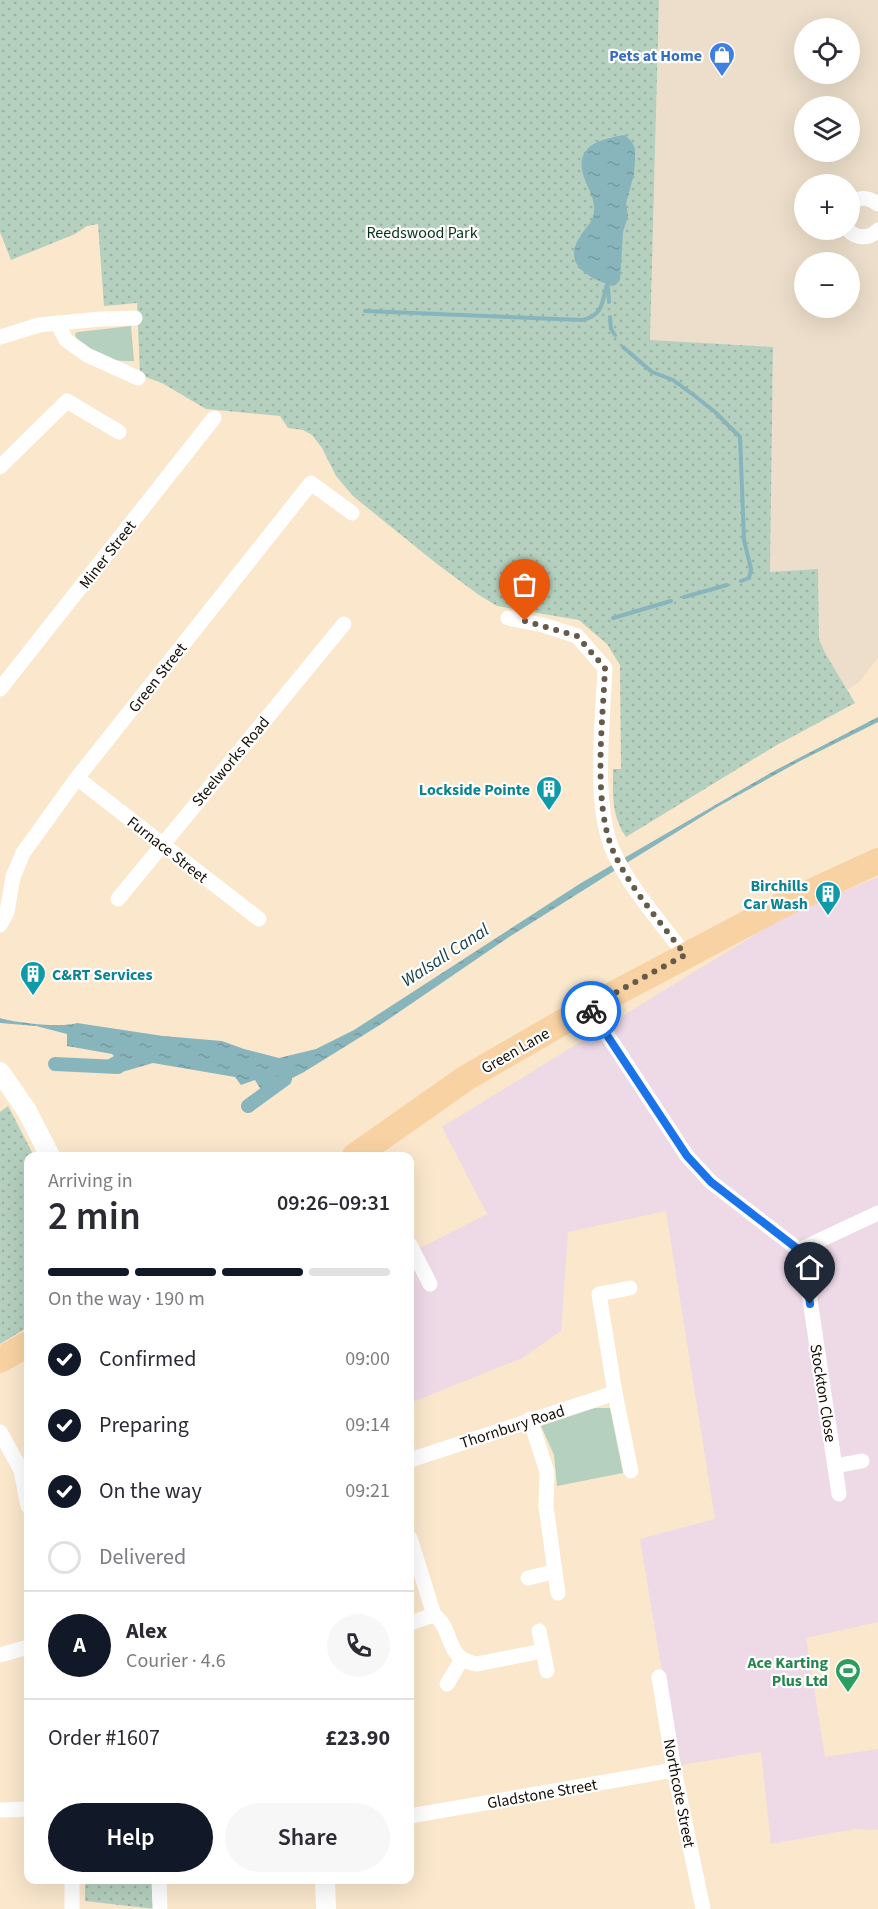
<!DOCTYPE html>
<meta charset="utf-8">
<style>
body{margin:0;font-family:"Source Sans 3",sans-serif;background:#f7f7f7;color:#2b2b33;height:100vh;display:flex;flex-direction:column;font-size:22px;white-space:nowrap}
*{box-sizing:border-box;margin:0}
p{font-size:20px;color:#7c7c81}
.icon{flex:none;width:33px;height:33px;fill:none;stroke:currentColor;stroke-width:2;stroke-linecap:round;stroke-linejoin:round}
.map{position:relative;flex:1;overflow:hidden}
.details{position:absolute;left:24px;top:1152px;width:390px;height:732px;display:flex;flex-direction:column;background:#fff;border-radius:12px;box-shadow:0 6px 24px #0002}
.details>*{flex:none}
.fabs{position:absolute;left:794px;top:18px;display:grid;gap:12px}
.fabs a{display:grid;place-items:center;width:66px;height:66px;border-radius:50%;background:#fff;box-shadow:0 6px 24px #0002;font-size:30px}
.pin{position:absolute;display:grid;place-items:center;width:51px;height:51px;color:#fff;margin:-62px -26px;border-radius:50% 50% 50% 0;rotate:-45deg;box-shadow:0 0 6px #0007}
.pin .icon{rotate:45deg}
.courier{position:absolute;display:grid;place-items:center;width:60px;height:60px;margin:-30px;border:4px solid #1a73e8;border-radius:50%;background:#fff;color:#222;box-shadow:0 2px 8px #0007}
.headline em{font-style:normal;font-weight:600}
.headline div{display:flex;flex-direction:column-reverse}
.headline{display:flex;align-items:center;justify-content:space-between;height:102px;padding:0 24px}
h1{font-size:39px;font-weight:600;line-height:45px}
.bar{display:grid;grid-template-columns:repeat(4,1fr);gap:9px 6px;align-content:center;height:72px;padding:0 24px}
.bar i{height:8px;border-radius:4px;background:#e1e1e2}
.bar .active{background:#111827}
.bar p{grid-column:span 4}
.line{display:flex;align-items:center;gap:15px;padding:0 24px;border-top:2px solid #e1e1e2}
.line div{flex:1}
.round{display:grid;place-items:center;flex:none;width:63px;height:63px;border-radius:32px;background:#f7f7f7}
ol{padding:0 24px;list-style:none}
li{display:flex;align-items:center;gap:18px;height:66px}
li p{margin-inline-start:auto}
li .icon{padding:6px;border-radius:50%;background:#111827;color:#fff;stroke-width:4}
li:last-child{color:#7c7c81}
li i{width:33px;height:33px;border:3px solid #e1e1e2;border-radius:50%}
.action{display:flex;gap:12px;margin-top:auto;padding:12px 24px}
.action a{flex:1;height:69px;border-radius:36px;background:#111827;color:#fff;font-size:24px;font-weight:600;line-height:69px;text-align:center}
.action a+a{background:#f7f7f7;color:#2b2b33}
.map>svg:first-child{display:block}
</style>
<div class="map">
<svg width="878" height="1909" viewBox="0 0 878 1909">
<defs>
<pattern id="park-dots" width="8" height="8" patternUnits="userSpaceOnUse" patternTransform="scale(1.5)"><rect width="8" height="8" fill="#b5d0be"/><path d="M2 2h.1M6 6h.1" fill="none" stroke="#9bb1a2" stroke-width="1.8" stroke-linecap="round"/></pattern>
<pattern id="water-ripples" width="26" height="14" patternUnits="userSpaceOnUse" patternTransform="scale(1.5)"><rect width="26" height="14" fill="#88b5bc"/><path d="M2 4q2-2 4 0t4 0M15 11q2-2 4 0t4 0" fill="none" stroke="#759aa0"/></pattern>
</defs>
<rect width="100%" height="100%" fill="#fae7cc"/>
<!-- commercial -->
<path fill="#ecdeca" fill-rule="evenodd" d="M659,0h219v658l-20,25 -11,7 -22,-37 -6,-14 -1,-69 -48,3 3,-225 -123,-7zM804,28h45v46h-45zM804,106h45v46h-45zM804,184h45v46h-45zM804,262h45v46h-45z"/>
<!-- industrial -->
<path fill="#eed9e7" d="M878,877v745l-72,16 19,119 53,-8v81l-23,-1 -84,15 -10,-92 -80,13 -22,-111 -19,-115 75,-20 -49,-308 -98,21 -7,99 -39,27 -112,45v-150l77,-39 -45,-87 343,-211z"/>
<!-- grass -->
<g fill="#b5d0be">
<path d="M131,326l3,35c-29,1 -37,-6 -58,-23l-1,-4 3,-2z"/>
<path d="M595,1408h15l13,65 -66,13 -3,-31 -13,-29z"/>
</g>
<!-- park -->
<g fill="url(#park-dots)">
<path d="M0,0h659l-9,340 123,7 -3,225 48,-3 1,70 6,14 30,50 -80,43 -149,91c-15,-21 -13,-44 -13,-68h8l-1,-104 -13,-21 -28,-24 -82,-14 -18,-11 -42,-31 -84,-68 -17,-20 -14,-28 -10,-13 -9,-5 -15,-2 -8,-12 -74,-7 -44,-26 -22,-8 -3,-72 -33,3 -6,-82 -11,2 -12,8 -64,26 -11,-28z"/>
<path d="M8,1106l26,50h-6v171l-28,17v-232z"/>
<path d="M85,1880h70v29l-70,-8z"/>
</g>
<!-- water -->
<g fill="url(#water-ripples)">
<path d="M625,135l7,7 3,7v11l-1,14 -8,30 2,12 -5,16 -3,48 -4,5 -4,1c-24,-9 -51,-21 -31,-51 5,-8 13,-14 13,-24 1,-11 -5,-21 -9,-31 -13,-33 13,-41 40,-45z"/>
<path d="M878,717v5l-78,39 -81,45 -86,53 -124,78 -126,86 -79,49 -33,17 -23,17 13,-12v-4l-6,-10 -14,5 -6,-8 -82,-14 -31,9h-14l-6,-3v-6l12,-7 -2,-2 -45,-8v-12l-31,-8 -36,-3v-5c15,5 63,10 77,5l86,13 59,5 22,8 35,9 37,-9 38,-19 227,-147 193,-112z"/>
</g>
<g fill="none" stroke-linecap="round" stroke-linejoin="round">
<!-- stream -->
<g stroke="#88b5bc" stroke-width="4">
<path d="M608,288l1,14"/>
<path d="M365,311l217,9c21,-4 20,-18 25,-36"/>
<path d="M610,317l1,12 4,6"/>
<path d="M623,347l29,25 21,8 22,16 20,16 25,25 4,103 7,29 -2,9 -8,3"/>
<path d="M684,597l43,-12"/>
<path d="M613,618l58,-17"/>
</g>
<!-- canal -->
<g stroke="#88b5bc" stroke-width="14">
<path d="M55,1064l63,3"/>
<path d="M248,1106l37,-27"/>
</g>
<!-- minor -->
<g stroke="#fff" stroke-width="15">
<path d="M849,204c10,-8 19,-7 29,0"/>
<path d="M848,230c9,9 21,9 30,0"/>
<path d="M57,323l9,17 21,15 51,23"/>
<path d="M0,337l39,-12 61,-6 35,-1"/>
<path d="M0,467l67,-66 52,31"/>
<path d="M508,618l35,7 34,11 28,32c-2,53 -13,138 9,185 17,37 47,69 71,102"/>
<path d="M0,689l214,-271"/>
<path d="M77,778l182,141"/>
<path d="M118,899l226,-275"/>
<path d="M0,925l7,-13 6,-35 10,-24 54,-75 234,-295 41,30"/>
<path d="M589,1007l98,149 24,26 88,68 8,30 32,214"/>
<path d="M410,1245l20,39"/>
<path d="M799,1250l79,-37"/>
<path d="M630,1288l-31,6 16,99 16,78"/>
<path d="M530,1419l17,53 -1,35 12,86"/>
<path d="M0,1432l21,38 7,36"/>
<path d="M410,1460l205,-67"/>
<path d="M835,1466l27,-5"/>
<path d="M410,1538l24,77"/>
<path d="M528,1578l25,-6"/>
<path d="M410,1623l24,-8c21,15 9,43 43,49l65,-13"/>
<path d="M539,1631l8,40"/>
<path d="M0,1655l28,-8"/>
<path d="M659,1677l15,93 29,139"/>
<path d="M447,1684l15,-25"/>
<path d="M0,1810l28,-1"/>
<path d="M410,1816l264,-46"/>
<path d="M159,1880l1,29"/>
<path d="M72,1909v-29"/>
</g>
<!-- tertiary -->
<g stroke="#fff" stroke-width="20">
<path d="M0,1072l27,39 23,45"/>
<path d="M325,1880l1,29"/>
</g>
<!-- trunk -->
<g stroke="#f8d2a2" stroke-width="26">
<path d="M355,1156l111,-78 123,-71 191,-101 98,-45"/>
<path d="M0,1360l28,-16"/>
</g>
</g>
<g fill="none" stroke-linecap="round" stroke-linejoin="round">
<!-- done -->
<path stroke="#665b4b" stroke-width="6" stroke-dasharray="0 10.8" d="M525,621l52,15 28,32c-2,53 -13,137 9,185 17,37 47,69 71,102l-96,52 2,4"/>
<!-- route -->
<path stroke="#1a73e8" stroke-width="8" d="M591,1011l96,145 24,26 88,68 8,30 3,24"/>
</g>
<!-- icons -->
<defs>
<symbol id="shop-pin" viewBox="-11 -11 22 30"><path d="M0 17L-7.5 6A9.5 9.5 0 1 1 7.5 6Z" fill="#3f7fe0" stroke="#fff"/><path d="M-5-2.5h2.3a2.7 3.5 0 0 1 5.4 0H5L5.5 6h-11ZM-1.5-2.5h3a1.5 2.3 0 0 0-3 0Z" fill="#fff"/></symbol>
<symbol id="building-pin" viewBox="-11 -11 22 30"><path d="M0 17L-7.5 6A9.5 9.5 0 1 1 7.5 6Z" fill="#0f9aa8" stroke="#fff"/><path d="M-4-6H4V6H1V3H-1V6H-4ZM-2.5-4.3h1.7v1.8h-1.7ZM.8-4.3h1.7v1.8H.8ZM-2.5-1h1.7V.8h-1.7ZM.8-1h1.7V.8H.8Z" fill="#fff"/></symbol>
<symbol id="stadium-pin" viewBox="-11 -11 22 30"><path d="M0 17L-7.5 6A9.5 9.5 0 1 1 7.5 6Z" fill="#2e9e5b" stroke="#fff"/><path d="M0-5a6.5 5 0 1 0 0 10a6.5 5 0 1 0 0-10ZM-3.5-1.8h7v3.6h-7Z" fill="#fff"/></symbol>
</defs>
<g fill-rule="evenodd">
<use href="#shop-pin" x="707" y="40" width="30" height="40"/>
<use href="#building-pin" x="534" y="774" width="30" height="40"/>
<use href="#building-pin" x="813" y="879" width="30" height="40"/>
<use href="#building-pin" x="18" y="959" width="30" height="40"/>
<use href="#stadium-pin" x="833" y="1656" width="30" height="40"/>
</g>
<g text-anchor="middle" stroke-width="4.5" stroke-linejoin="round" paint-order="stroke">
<!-- shop labels -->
<g font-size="16" font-weight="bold" fill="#366cbe" stroke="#fff" text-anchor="end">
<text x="702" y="61">Pets at Home</text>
</g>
<!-- park labels -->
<g font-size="16" fill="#06321b" stroke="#fff">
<text x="422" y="238">Reedswood Park</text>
</g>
<!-- street labels -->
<g font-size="16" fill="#160f06" stroke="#fff">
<text transform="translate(107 554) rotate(-52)" y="6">Miner Street</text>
<text transform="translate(157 677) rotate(-52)" y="6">Green Street</text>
<text transform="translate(230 761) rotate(-50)" y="6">Steelworks Road</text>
<text transform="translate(168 849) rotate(38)" y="6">Furnace Street</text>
<text transform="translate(515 1050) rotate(-30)" y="6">Green Lane</text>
<text transform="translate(824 1393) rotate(81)" y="6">Stockton Close</text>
<text transform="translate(512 1426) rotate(-18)" y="6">Thornbury Road</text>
<text transform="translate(542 1793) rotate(-10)" y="6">Gladstone Street</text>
<text transform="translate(680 1793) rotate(79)" y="6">Northcote Street</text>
</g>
<!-- culture labels -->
<g font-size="16" font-weight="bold" fill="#0d838f" stroke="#fff" text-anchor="end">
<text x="530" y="795">Lockside Pointe</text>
<text x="808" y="891">Birchills<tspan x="808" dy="18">Car Wash</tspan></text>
<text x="52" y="980" text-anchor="start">C&amp;RT Services</text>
</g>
<!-- leisure labels -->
<g font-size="16" font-weight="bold" fill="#27864d" stroke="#fff" text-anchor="end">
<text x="828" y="1668">Ace Karting<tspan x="828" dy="18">Plus Ltd</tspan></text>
</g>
<!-- water labels -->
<g font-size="18" font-style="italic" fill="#174248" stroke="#fff">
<text transform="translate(445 955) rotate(-33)" y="6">Walsall Canal</text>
</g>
</g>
</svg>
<div class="fabs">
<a><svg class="icon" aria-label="locate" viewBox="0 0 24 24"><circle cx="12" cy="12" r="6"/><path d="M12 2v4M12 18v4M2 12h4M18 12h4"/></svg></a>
<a><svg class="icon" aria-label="layers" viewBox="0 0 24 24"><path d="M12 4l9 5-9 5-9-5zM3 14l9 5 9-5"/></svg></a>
<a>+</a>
<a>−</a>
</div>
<div class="pin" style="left:525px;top:621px;background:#ea580c"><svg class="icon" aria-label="bag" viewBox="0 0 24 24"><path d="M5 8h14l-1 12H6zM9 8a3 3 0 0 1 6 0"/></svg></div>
<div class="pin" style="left:810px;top:1304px;background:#1f2937"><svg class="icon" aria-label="home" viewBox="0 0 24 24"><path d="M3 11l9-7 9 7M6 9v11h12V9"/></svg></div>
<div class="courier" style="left:591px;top:1011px"><svg class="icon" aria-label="bike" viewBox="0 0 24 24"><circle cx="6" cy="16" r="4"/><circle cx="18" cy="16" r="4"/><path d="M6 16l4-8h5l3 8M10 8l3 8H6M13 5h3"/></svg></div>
<section class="details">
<div class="headline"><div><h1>2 min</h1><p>Arriving in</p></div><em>09:26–09:31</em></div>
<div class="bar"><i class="active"></i><i class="active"></i><i class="active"></i><i></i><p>On the way · 190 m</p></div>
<ol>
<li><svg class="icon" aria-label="check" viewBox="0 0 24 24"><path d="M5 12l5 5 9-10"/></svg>Confirmed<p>09:00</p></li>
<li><svg class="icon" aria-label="check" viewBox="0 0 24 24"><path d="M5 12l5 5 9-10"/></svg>Preparing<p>09:14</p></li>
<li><svg class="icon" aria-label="check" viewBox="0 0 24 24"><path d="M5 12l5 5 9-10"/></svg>On the way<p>09:21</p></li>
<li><i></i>Delivered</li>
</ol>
<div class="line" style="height:108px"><b class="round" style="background:#111827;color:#fff">A</b><div><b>Alex</b><p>Courier · 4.6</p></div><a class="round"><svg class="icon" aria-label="phone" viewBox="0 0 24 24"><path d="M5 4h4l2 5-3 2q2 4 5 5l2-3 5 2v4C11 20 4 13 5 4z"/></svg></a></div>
<div class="line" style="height:78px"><div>Order #1607</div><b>£23.90</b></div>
<div class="action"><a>Help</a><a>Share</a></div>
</section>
</div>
